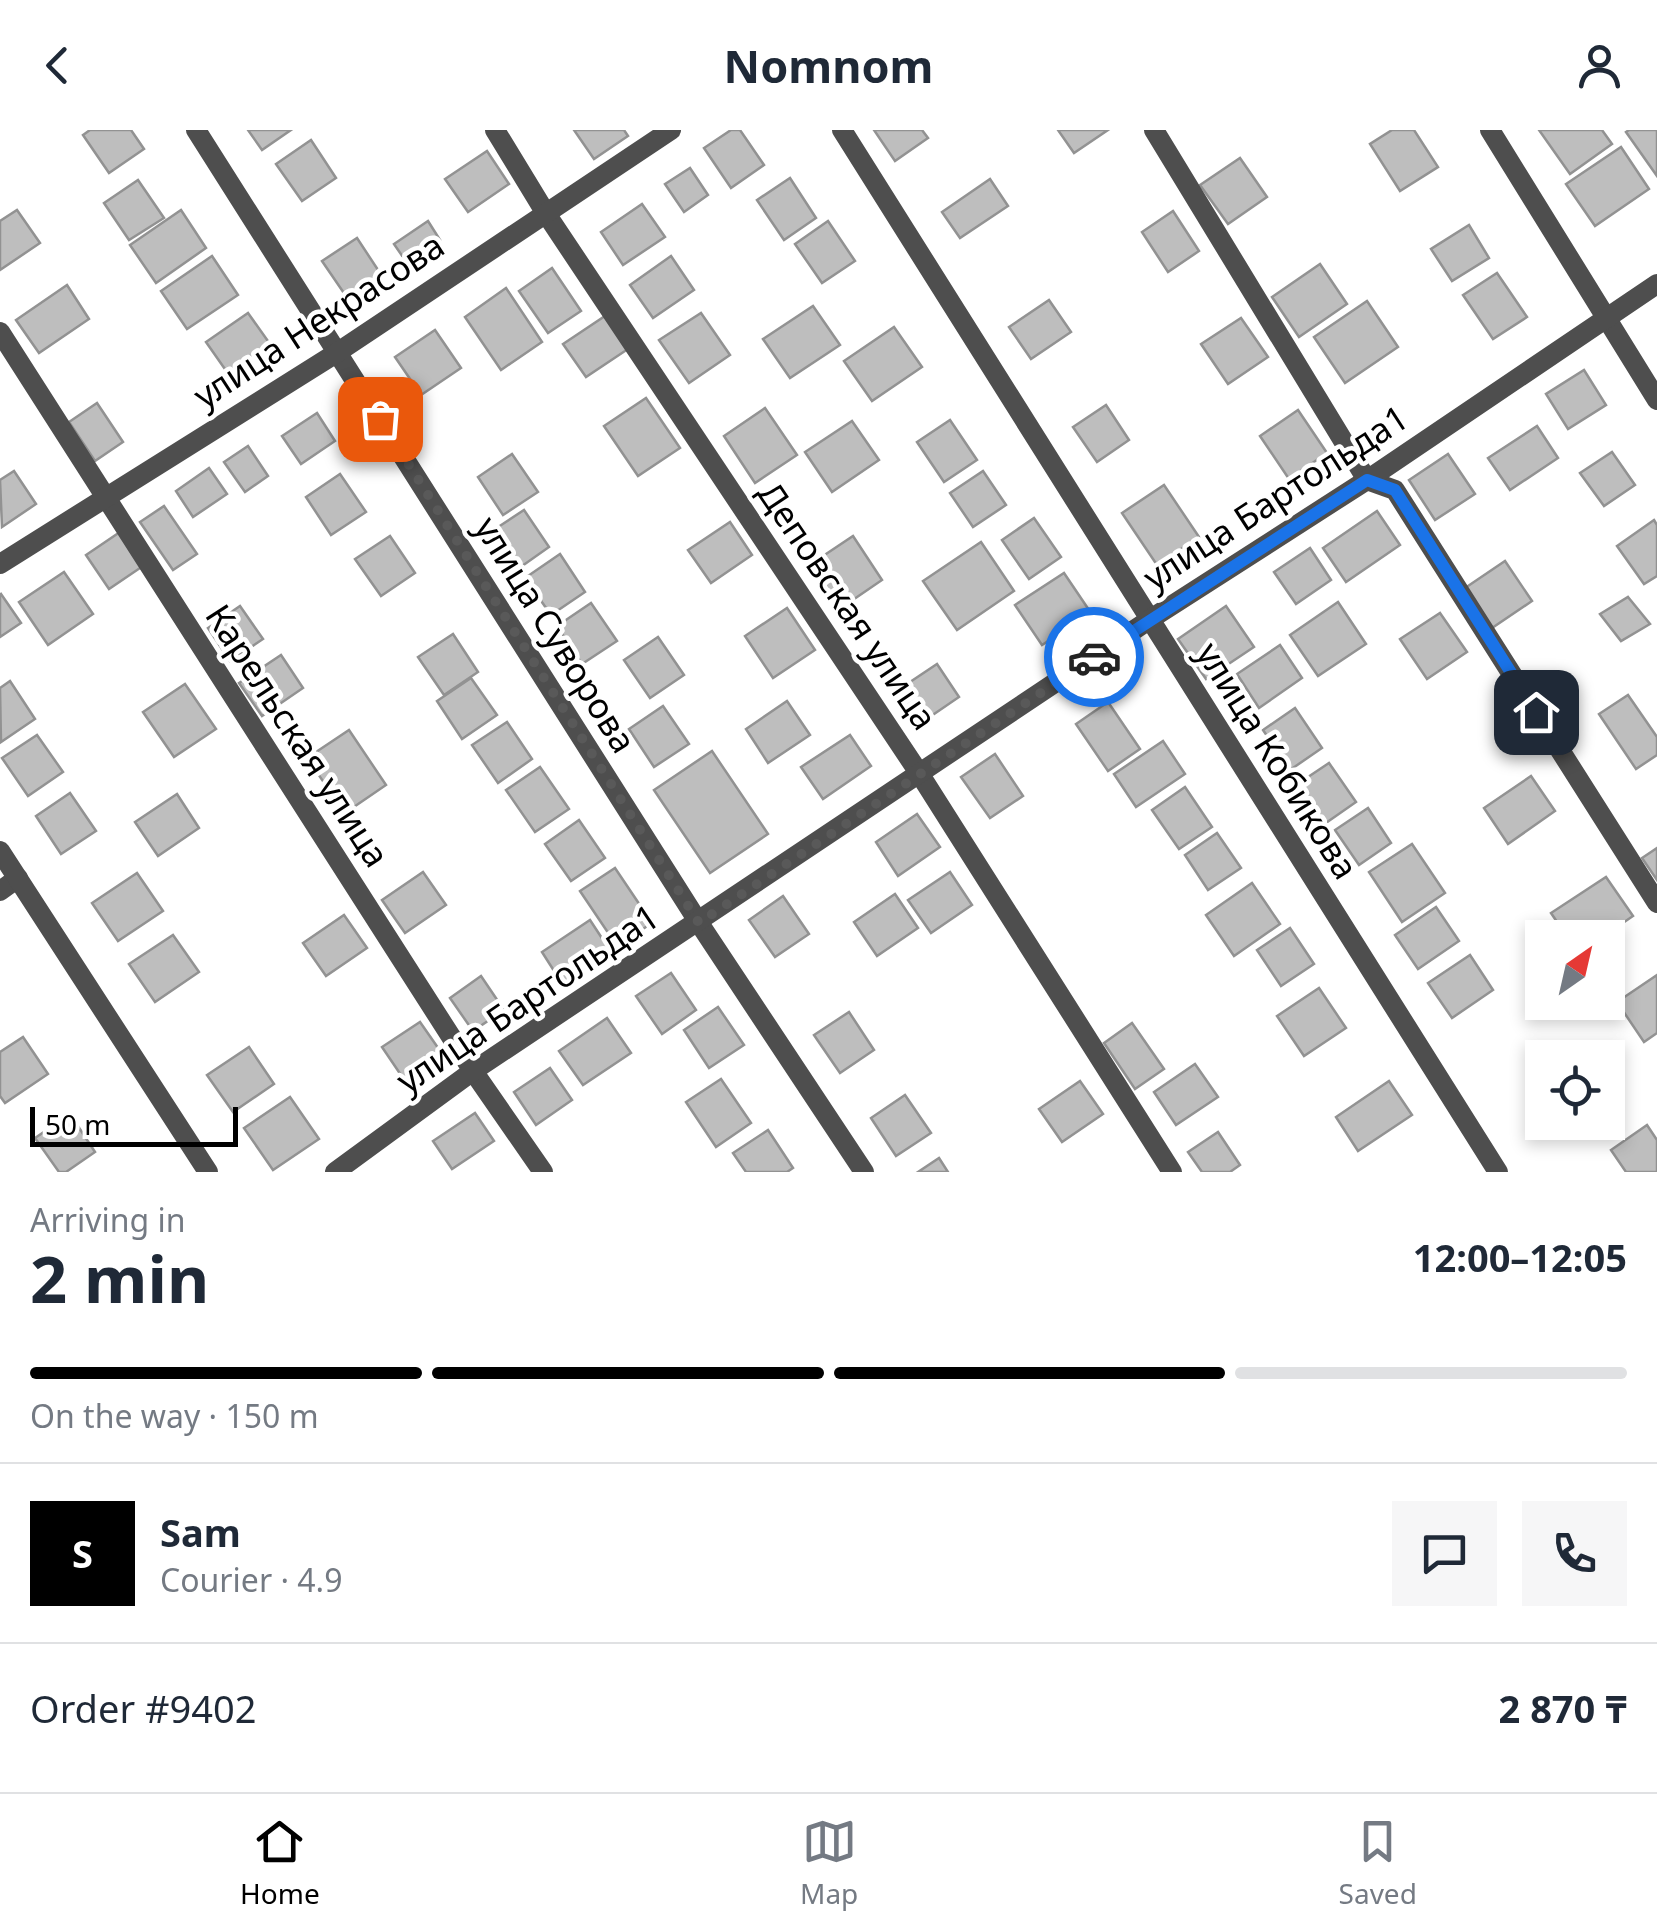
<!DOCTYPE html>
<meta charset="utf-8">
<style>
body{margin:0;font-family:"Noto Sans",sans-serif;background:#f6f6f7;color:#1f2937;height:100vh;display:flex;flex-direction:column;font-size:38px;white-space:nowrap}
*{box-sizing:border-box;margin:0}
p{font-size:32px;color:#747a83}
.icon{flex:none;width:55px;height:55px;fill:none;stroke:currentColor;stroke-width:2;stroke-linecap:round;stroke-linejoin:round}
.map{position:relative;height:1042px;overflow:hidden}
.sheet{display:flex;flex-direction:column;background:#fff;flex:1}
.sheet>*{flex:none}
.needle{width:65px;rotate:34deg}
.tools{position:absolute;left:1525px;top:790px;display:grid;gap:20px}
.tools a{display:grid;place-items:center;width:100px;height:100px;border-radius:0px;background:#fff;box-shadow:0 5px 15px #0003;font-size:50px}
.scale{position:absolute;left:30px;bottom:25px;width:208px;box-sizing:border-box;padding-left:10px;border:5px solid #000;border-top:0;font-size:28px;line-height:35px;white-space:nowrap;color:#000;-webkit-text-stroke:8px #fff;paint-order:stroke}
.pin{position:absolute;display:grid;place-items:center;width:85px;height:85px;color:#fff;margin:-42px;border-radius:20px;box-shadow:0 5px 15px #0006}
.courier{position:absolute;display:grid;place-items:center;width:100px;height:100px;margin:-50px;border:8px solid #1a73e8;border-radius:50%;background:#fff;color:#222;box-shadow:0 2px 12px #0007}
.overview em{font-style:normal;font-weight:700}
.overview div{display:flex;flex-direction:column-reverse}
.overview{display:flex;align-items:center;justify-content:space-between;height:170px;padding:0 30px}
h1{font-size:65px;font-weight:700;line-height:75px}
.bar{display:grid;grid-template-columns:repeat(4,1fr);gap:15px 10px;align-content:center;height:120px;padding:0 30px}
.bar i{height:12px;border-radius:8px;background:#e0e1e3}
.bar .on{background:#000}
.bar p{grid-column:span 4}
.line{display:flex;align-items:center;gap:25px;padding:0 30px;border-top:2px solid #e0e1e3}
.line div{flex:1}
.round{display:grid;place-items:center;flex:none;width:105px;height:105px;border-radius:0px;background:#f6f6f7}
header{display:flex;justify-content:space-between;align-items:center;height:130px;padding:0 30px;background:#fff;font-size:45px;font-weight:700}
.menu{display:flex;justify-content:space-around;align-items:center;height:140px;border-top:2px solid #e0e1e3;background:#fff;font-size:28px;color:#747a83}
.menu a{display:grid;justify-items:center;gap:5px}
.menu .on{color:#000}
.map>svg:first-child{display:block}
</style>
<header><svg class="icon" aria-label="back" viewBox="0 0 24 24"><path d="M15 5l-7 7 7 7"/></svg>Nomnom<svg class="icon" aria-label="person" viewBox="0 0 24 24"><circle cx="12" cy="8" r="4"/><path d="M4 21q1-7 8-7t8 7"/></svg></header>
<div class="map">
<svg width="1657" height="1042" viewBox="0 0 1657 1042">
<rect width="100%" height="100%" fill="#fff"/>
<!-- building -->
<g fill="#bebebe" stroke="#929292" stroke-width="2.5">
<path d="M90,0h41l13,19 -35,24 -26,-38z"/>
<path d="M248,0h43l-29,20z"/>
<path d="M574,0h50l4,6 -34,23z"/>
<path d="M731,0h9l24,35 -33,23 -27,-40z"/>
<path d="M874,0h48l6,8 -33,23z"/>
<path d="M1058,0h50l-34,23z"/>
<path d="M1392,0h22l24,37 -38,24 -30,-47z"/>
<path d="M1539,0h63l10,14 -42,30z"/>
<path d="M1629,0h28v46l-31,-44z"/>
<path d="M311,10l25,38 -34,23 -26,-37z"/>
<path d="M1621,17l28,42 -54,37 -29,-42z"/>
<path d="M487,21l22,33 -41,28 -23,-33z"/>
<path d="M1240,28l27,39 -39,27 -28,-39z"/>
<path d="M690,38l18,27 -24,17 -19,-28z"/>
<path d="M790,48l26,40 -32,22 -27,-40z"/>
<path d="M990,49l18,27 -48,32 -18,-26z"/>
<path d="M138,50l26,38 -35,22 -25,-37z"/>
<path d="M642,74l23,33 -42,28 -22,-33z"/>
<path d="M17,80l23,33 -40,27v-49z"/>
<path d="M181,80l25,38 -50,35 -26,-38z"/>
<path d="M1173,81l26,40 -31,21 -26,-40z"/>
<path d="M428,91l12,19 -33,23 -13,-19z"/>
<path d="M828,91l27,40 -33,22 -27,-39z"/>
<path d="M1469,95l20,33 -37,23 -21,-32z"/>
<path d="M357,108l25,38 -34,23 -26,-38z"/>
<path d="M212,126l26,39 -51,34 -26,-38z"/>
<path d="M671,126l23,34 -41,28 -23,-33z"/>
<path d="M1320,134l27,40 -48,33 -27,-40z"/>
<path d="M552,138l29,43 -33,22 -29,-42z"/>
<path d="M1497,143l30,44 -34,22 -30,-44z"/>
<path d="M67,155l22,34 -50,34 -23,-33z"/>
<path d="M506,158l36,54 -41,28 -36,-53z"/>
<path d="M1049,170l22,32 -40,27 -22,-32z"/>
<path d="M1367,171l31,46 -53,36 -31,-46z"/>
<path d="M813,176l27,39 -50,33 -27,-39z"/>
<path d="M248,183l22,31 -43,28 -21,-30z"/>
<path d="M701,183l29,42 -41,28 -30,-43z"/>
<path d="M605,186l23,33 -42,28 -23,-33z"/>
<path d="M1241,188l27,39 -40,27 -27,-40z"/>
<path d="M894,197l28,40 -50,34 -28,-40z"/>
<path d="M435,200l26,38 -40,27 -26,-38z"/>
<path d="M1584,240l22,35 -38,24 -22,-35z"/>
<path d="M646,268l34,50 -42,28 -34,-50z"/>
<path d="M97,273l26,39 -28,19 -26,-39z"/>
<path d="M1106,275l23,35 -32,22 -24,-35z"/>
<path d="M765,278l32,47 -42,28 -31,-47z"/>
<path d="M1298,280l29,43 -38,26 -29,-43z"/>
<path d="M317,283l18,28 -34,23 -19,-28z"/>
<path d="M950,290l27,40 -33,22 -27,-40z"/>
<path d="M852,291l27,39 -47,32 -27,-40z"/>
<path d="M1537,296l21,32 -48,32 -22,-32z"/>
<path d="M248,316l20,30 -23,16 -21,-30z"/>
<path d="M1612,322l23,33 -31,21 -24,-33z"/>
<path d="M512,324l26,38 -35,23 -25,-38z"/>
<path d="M1448,324l27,40 -40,26 -26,-40z"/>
<path d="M209,338l18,26 -34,23 -17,-26z"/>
<path d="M14,341l22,33 -34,23 -2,-47z"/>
<path d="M983,341l23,34 -33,22 -23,-34z"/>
<path d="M340,344l26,38 -35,23 -25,-38z"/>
<path d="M1164,355l35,52 -42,28 -35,-52z"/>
<path d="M164,376l33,48 -24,16 -33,-48z"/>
<path d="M524,380l25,37 -34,24 -26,-38z"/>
<path d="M1377,381l23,34 -54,37 -23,-34z"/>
<path d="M1034,388l27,39 -32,22 -27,-39z"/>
<path d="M1654,390l3,5v51l-13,8 -27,-38z"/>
<path d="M730,392l22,33 -41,28 -23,-33z"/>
<path d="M120,402l23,34 -34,23 -23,-34z"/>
<path d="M390,406l25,37 -34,23 -26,-37z"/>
<path d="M853,406l29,44 -41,28 -30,-44z"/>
<path d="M981,412l33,49 -57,39 -34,-49z"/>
<path d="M1310,418l21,32 -35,24 -22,-32z"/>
<path d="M560,424l25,38 -34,23 -26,-37z"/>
<path d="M1505,431l27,40 -40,27 -27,-40z"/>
<path d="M64,442l29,42 -45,31 -29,-43z"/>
<path d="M1064,443l27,40 -49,32 -27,-40z"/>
<path d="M1,464l20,29 -21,14v-42z"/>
<path d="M1628,467l22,27 -29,17 -21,-27z"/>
<path d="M1338,472l28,42 -48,32 -28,-41z"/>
<path d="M591,473l26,38 -35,23 -25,-38z"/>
<path d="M240,476l23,33 -33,22 -22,-33z"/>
<path d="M1226,476l28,41 -48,32 -28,-40z"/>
<path d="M787,478l28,42 -42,28 -28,-42z"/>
<path d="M1440,483l27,39 -40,27 -27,-40z"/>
<path d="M453,504l25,38 -34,23 -26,-38z"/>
<path d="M658,507l26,38 -34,23 -26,-38z"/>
<path d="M1280,515l22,33 -43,30 -22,-34z"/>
<path d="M281,525l22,33 -41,28 -23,-33z"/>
<path d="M937,534l22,33 -41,28 -23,-33z"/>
<path d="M471,548l26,37 -35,24 -25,-38z"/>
<path d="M10,551l25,38 -34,23 -1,-54z"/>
<path d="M185,554l31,45 -42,28 -31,-45z"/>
<path d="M1628,565l29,42v18l-21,14 -37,-55z"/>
<path d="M787,571l23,34 -42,28 -22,-34z"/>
<path d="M1108,572l32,47 -32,22 -32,-47z"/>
<path d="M663,576l26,38 -35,23 -25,-38z"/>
<path d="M1295,578l27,40 -32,22 -27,-40z"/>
<path d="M507,592l25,37 -34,24 -26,-38z"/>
<path d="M349,600l37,55 -41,28 -38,-55z"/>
<path d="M37,605l26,37 -35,24 -26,-38z"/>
<path d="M850,605l21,31 -48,33 -22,-32z"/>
<path d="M1163,611l22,33 -49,33 -22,-33z"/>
<path d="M712,621l56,83 -58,39 -56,-83z"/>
<path d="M995,624l28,42 -33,22 -29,-41z"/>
<path d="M1329,633l27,39 -33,23 -27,-40z"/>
<path d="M540,637l29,42 -34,23 -29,-42z"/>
<path d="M1531,646l24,35 -47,33 -24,-36z"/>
<path d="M1185,657l27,40 -33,22 -27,-39z"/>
<path d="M70,663l26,38 -35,23 -25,-38z"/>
<path d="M177,664l22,34 -41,28 -23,-34z"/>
<path d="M1368,678l23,35 -32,22 -24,-35z"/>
<path d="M917,684l23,33 -42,29 -22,-34z"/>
<path d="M579,690l26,38 -34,23 -26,-37z"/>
<path d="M1217,703l24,35 -33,22 -23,-35z"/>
<path d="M1412,714l33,49 -43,29 -33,-50z"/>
<path d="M1657,718v32l-15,-22z"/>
<path d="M615,738l37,55 -35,23 -37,-55z"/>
<path d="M423,742l23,33 -41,28 -23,-33z"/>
<path d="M950,742l22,33 -41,28 -23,-33z"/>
<path d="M137,743l26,38 -45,30 -26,-38z"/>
<path d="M1606,747l27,39 -32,22h-33l-17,-25z"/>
<path d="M1252,753l28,41 -46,32 -28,-41z"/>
<path d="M895,764l23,34 -41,28 -23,-34z"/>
<path d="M783,766l26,38 -34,23 -26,-37z"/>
<path d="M1436,777l23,34 -41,28 -23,-34z"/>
<path d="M344,785l23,33 -41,28 -23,-33z"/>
<path d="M590,790l21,32 -48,33 -21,-33z"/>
<path d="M1290,798l24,36 -33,22 -24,-36z"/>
<path d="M173,805l26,37 -44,30 -26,-38z"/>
<path d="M1470,825l23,35 -41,28 -24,-35z"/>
<path d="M671,843l25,37 -34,24 -26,-38z"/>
<path d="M1657,845v58l-13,9 -27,-40z"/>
<path d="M481,846l23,34 -31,21 -23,-33z"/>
<path d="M1319,858l27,40 -42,28 -27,-40z"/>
<path d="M718,877l26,38 -35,23 -25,-38z"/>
<path d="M849,882l25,38 -34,23 -26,-38z"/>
<path d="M607,888l24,35 -48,32 -24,-34z"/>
<path d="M420,892l23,33 -38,26 -23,-34z"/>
<path d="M1132,893l32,46 -29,20 -31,-46z"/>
<path d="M23,907l25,37 -43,29 -5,-7v-44z"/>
<path d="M249,917l25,37 -41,28 -26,-37z"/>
<path d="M1195,934l23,33 -42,28 -22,-33z"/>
<path d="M550,938l22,32 -36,25 -22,-33z"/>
<path d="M721,949l30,44 -35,24 -30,-45z"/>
<path d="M1080,951l23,33 -41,28 -23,-33z"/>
<path d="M1389,951l23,34 -54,36 -22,-34z"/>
<path d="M905,965l26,38 -35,23 -25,-38z"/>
<path d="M290,967l29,42 -46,31 -29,-42z"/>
<path d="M475,983l19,28 -42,28 -19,-28z"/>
<path d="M70,984l25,38 -29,20h-7l-24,-34z"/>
<path d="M1647,995l10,15v32h-31l-15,-22z"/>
<path d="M768,1000l25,38 -6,4h-41l-13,-19z"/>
<path d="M1218,1002l22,33 -10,7h-28l-14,-20z"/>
<path d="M939,1028l9,14h-30z"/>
</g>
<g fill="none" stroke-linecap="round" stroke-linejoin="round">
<!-- minor -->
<g stroke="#4e4e4e" stroke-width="20">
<path d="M196,0l503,793 165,249"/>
<path d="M495,0l50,82 374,561 253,399"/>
<path d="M842,0l656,1042"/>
<path d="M1154,0l213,350 28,10 262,413"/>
<path d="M1490,0l167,270"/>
<path d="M0,202l473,739 70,101"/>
<path d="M0,434l338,-212 333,-222"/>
<path d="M0,761l18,-13"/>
</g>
<!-- tertiary -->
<g stroke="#4e4e4e" stroke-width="20">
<path d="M0,721l208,321"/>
<path d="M335,1042l138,-101 676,-451 218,-140 290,-196"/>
</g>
</g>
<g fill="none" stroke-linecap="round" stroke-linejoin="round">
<!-- done -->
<path stroke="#595959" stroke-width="10" stroke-dasharray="0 18" d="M380,289l319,504 395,-266"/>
<!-- route -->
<path stroke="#1a73e8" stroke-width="12" d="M1094,527l273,-177 28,10 141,222"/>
</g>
<g text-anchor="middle" stroke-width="9" stroke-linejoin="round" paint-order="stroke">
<!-- street labels -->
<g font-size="35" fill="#000" stroke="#fff">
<text transform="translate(319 191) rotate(-33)" y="12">улица Некрасова</text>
<text transform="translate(1276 368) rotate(-33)" y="12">улица Бартольда1</text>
<text transform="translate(847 476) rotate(56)" y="12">Деповская улица</text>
<text transform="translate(555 505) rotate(58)" y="12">улица Суворова</text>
<text transform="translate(297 606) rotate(57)" y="12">Карельская улица</text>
<text transform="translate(1277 631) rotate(58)" y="12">улица Кобикова</text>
<text transform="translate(528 869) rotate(-34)" y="12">улица Бартольда1</text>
</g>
</g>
</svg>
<div class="tools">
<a><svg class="needle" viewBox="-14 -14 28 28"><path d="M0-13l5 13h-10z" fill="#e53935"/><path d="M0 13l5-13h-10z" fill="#747a83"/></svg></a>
<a><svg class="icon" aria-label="locate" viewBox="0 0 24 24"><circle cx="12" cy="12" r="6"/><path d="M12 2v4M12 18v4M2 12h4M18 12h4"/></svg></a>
</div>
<div class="scale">50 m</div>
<div class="pin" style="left:380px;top:289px;background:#ea580c"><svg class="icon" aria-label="bag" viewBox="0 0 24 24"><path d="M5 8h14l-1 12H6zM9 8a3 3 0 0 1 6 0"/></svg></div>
<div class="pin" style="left:1536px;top:582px;background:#1f2937"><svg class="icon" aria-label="home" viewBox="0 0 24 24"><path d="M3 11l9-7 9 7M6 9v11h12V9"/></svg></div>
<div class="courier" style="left:1094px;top:527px"><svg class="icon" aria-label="car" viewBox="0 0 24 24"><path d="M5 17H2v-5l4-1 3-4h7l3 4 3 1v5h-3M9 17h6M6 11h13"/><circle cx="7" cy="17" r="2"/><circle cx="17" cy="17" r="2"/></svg></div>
</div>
<section class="sheet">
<div class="overview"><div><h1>2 min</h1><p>Arriving in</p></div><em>12:00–12:05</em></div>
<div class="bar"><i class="on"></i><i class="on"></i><i class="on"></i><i></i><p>On the way · 150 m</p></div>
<div class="line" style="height:180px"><b class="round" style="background:#000;color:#fff">S</b><div><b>Sam</b><p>Courier · 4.9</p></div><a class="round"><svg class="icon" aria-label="chat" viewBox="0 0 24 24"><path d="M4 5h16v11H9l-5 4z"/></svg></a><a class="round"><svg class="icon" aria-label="phone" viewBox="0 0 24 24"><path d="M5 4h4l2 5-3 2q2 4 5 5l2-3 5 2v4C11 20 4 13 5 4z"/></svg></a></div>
<div class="line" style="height:130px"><div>Order #9402</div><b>2 870 ₸</b></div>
</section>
<nav class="menu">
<a class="on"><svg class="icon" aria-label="home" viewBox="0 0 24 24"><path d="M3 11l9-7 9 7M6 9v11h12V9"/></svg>Home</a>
<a><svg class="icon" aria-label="map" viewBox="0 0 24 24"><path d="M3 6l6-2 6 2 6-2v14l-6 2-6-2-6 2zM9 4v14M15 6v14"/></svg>Map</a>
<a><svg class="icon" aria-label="saved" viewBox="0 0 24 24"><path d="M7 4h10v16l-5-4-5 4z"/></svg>Saved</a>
</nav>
